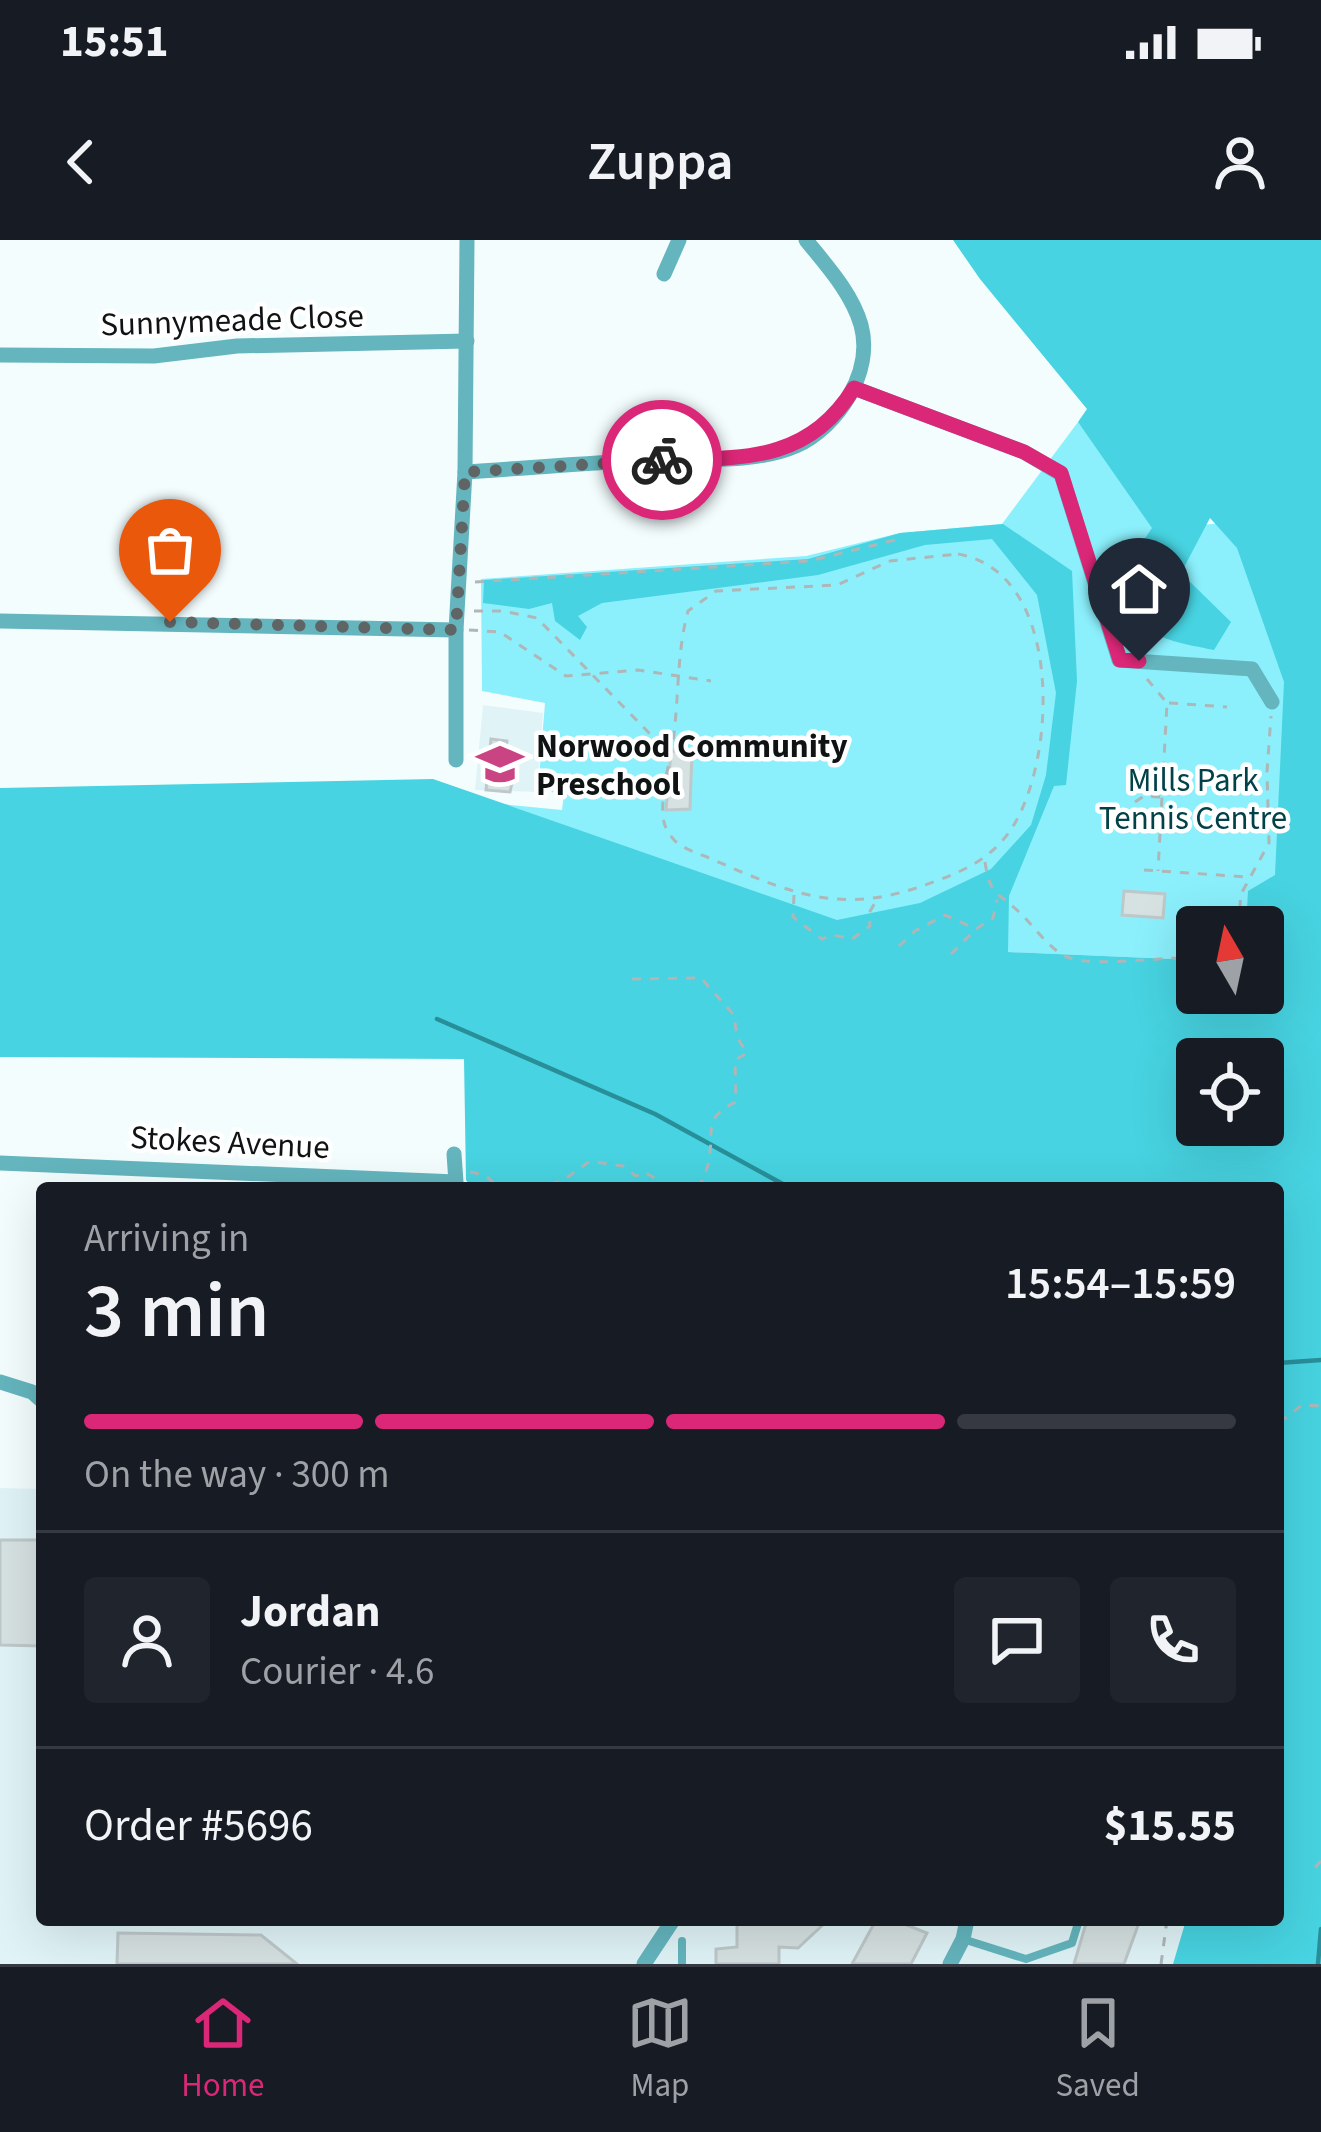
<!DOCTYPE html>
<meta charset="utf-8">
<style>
body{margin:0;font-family:"Source Sans 3",sans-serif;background:#20242c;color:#f1f3f6;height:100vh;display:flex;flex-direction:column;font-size:45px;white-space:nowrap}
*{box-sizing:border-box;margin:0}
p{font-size:39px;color:#9ea1a6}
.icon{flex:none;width:66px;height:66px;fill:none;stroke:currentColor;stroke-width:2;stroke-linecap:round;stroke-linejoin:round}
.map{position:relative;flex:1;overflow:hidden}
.panel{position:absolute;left:36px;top:942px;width:1248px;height:744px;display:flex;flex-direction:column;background:#171b24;border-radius:12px;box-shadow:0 12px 48px #0002}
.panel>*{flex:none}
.needle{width:78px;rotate:351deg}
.fabs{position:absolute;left:1176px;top:666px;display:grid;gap:24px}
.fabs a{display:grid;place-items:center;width:108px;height:108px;border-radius:12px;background:#171b24;box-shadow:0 12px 48px #0002;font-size:60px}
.pin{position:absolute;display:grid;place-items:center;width:102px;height:102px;color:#fff;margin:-123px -51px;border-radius:50% 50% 50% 0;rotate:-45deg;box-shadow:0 0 12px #0007}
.pin .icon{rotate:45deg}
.courier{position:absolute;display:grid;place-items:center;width:120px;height:120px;margin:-60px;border:9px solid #db2777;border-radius:50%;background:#fff;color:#222;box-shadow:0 3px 15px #0007}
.headline em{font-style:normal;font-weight:600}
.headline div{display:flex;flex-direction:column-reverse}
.headline{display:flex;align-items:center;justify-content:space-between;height:204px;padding:0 48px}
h1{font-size:78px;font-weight:600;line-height:90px}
.bar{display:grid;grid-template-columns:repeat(4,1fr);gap:18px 12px;align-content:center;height:144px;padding:0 48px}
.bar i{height:15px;border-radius:9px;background:#363941}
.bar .active{background:#db2777}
.bar p{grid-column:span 4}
.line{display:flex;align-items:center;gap:30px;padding:0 48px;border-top:3px solid #363941}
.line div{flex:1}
.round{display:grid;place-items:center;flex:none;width:126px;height:126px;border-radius:12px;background:#20242c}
.status{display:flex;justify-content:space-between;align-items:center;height:84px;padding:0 60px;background:#171b24;direction:ltr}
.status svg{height:33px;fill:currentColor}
header{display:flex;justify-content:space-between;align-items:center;height:156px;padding:0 48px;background:#171b24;font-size:54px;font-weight:600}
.tabs{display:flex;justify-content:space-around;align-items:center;height:168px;border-top:3px solid #363941;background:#171b24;font-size:33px;color:#9ea1a6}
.tabs a{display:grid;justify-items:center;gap:6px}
.tabs .active{color:#db2777}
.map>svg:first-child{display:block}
</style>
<div class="status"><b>15:51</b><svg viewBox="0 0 49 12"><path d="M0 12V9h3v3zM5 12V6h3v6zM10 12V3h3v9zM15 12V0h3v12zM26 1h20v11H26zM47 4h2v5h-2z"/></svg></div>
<header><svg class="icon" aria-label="back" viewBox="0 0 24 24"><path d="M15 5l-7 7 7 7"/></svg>Zuppa<svg class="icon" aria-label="person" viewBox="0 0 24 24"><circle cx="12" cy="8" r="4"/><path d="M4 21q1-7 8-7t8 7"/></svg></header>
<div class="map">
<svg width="1321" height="1724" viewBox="0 0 1321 1724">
<rect width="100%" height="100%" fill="#f4fdfe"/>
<!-- built -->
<g fill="#e0f4f7">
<path d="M483,465l60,8 -6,79 -62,-2z"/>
<path d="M0,1248l42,1v431h1144l-13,44h-1173z"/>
</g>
<!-- green -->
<path fill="#8bf0fc" d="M1078,182l87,105 156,-10v439l-58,-29h-66v33l-189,-8 -529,-3 2,-147 81,8 2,-16 -26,-4 7,-87 -63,-12 -1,-112 325,-23 94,-23 102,-9z"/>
<!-- forest -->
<path fill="#47d3e1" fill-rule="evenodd" d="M953,0h368v1724h-148l13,-44h92v-732h-806l-6,-8 -2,-121 -464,-2v-269l433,-9 404,141 83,-17 71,-34 40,-44 15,-50 10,-82 -19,-98 -45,-56 -67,6 -107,30 -216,28 -24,13 9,11 -7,13 -25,-19 -3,-18 -23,6 -46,-6 1,-23 324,-21 92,-26 103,-9 69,47 5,110 -11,104 -12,1 -45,110 -1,56 189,8v33h66v-66h-17l2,-36 27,-16 9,-193 -47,-134 -27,-30 -29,55 50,49 -17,28c-60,-12 -72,-13 -95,-73l33,-49 -74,-106 9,-13 -107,-130zM1197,819h66v66h-66z"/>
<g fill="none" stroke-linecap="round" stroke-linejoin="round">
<!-- stream -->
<g stroke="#288f99" stroke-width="4.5">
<path d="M437,779l218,95 135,74"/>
<path d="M1278,1123l43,-3"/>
<path d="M1318,1724l3,-35"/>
</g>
</g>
<!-- building -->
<g fill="#d6e1e2" stroke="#bec8ca" stroke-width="3">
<path d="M491,499l16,2 -1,9 13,1 -9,41 -24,-2z"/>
<path d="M671,511l21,1 -2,57 -24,1z"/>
<path d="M1124,651l41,3 -2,24 -41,-3z"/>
<path d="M0,1300h42v106l-42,-1z"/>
<path d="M737,1680h91l-30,28 -19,-1v17h-63v-15l21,-2z"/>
<path d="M876,1680h18l33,13 -16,31h-59z"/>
<path d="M1087,1680h53l-16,44h-50z"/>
<path d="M118,1693l143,2 36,29h-180z"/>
</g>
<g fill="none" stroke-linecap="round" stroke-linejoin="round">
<!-- path -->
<g stroke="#afb6b7" stroke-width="3" stroke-dasharray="9 9" stroke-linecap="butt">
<path d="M958,314c106,18 100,207 52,277 -19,27 -44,39 -74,50 -90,35 -137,16 -220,-20 -15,-7 -29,-10 -41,-20 -7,-8 -11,-14 -12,-25 -2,-28 8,-56 11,-83 5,-41 3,-81 14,-122l28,-20 121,-6 53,-24z"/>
<path d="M475,342l334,-21 90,-22"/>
<path d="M474,371h29l34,7 114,117 20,6"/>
<path d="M469,390l31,2 66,44 72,-6 73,11"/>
<path d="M1147,439l20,24 -9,168"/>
<path d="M1169,463l58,4"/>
<path d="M1135,562l9,-6 17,1"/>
<path d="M985,622c5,34 12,29 34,50 14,13 31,38 48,45 27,11 97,-1 130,1"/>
<path d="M1144,630l104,7"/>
<path d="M794,655l-1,22 29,22 10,-4 20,4 18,-13 -1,-13 7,-12"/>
<path d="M1238,687l3,-33 28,-51 -2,-71 4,-56"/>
<path d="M899,706l16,-15 30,-16 31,14 17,-11 4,-18"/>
<path d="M951,714l23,-23"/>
<path d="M632,739l69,-1 33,37 3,22 10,16 -12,7 1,42c-33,15 -22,28 -27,58 -1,9 -7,19 -10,28"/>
<path d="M470,932l15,3 14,13"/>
<path d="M533,948l29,-7 28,-20 33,5 13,10 9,-4 25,16"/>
<path d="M1278,1178h7l17,-13 19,1"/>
<path d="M1321,1621l-5,5 5,4"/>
<path d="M1161,1724l6,-44"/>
</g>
<!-- service -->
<g stroke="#64b5be" stroke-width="8">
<path d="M966,1700l60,19 46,-16 7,-23"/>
<path d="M682,1701v23"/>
</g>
<!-- minor -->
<g stroke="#64b5be" stroke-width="15">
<path d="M664,34l15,-34"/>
<path d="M0,115l154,1 83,-10 230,-5"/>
<path d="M854,148l170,64 37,22 58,186 133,9 20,33"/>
<path d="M465,232c64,-4 129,-10 194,-12 41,-1 99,3 137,-14 42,-19 78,-74 65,-121 -9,-32 -35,-60 -55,-85"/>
<path d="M0,381l456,9"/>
<path d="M456,520v-130l9,-158 2,-232"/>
<path d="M0,923l456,19 -2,-28"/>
<path d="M0,1142l32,10 10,9"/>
<path d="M644,1724l29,-44"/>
<path d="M950,1724l13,-25 4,-19"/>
</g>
</g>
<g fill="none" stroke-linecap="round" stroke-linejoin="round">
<!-- done -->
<path stroke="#5f6565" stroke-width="12" stroke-dasharray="0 21.6" d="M170,382l286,8 9,-158 197,-12"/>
<!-- route -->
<path stroke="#db2777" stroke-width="15" d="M662,220c79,-2 146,3 192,-72l170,64 37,21 59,187 19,1"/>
</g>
<!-- icons -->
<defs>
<symbol id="school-bare" viewBox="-9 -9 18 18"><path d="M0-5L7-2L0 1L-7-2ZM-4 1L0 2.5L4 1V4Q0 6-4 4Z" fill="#ca4382" stroke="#fff" stroke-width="2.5" paint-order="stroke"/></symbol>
</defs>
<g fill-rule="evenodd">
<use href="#school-bare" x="467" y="491" width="66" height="66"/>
</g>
<g text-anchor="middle" stroke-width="9" stroke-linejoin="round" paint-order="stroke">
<!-- street labels -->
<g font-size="33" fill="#0f1313" stroke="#fff">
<text transform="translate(232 79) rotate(-2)" y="12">Sunnymeade Close</text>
<text transform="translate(230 901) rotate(3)" y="12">Stokes Avenue</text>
</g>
<!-- poi labels -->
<g font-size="33" font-weight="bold" fill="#0f1313" stroke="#fff" text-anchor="start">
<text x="536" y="517">Norwood Community<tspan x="536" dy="38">Preschool</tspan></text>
</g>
<!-- park labels -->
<g font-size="33" fill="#004248" stroke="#fff">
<text x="1193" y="551">Mills Park<tspan x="1193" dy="38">Tennis Centre</tspan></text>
</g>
</g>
</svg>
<div class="fabs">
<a><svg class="needle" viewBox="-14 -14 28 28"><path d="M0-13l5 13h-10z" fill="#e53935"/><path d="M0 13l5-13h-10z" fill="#9ea1a6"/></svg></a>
<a><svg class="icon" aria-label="locate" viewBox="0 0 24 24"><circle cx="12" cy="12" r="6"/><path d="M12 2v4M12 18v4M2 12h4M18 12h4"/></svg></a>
</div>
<div class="pin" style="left:170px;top:382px;background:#ea580c"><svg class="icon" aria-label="bag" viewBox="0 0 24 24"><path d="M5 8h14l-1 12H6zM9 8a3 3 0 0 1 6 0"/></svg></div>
<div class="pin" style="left:1139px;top:421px;background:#1f2937"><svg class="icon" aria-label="home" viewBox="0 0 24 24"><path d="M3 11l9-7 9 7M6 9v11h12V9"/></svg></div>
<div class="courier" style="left:662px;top:220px"><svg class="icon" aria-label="bike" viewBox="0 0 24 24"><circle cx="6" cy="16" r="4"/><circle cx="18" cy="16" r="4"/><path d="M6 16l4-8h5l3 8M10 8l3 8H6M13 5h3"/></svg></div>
<section class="panel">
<div class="headline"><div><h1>3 min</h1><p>Arriving in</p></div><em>15:54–15:59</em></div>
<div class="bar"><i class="active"></i><i class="active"></i><i class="active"></i><i></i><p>On the way · 300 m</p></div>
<div class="line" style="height:216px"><a class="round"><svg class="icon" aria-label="person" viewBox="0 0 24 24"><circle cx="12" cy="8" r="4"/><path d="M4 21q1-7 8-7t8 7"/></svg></a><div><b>Jordan</b><p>Courier · 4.6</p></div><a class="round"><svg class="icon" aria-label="chat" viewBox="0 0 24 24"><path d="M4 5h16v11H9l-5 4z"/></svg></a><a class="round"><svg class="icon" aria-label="phone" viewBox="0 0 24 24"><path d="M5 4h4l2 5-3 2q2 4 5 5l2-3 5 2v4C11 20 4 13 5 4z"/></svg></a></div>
<div class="line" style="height:156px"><div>Order #5696</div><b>$15.55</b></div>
</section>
</div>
<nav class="tabs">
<a class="active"><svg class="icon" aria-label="home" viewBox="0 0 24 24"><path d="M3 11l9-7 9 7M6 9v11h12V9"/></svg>Home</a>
<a><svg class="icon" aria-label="map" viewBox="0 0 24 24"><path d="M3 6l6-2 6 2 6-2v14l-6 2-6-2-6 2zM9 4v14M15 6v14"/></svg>Map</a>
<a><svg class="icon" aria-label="saved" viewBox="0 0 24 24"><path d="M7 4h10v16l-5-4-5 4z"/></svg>Saved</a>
</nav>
